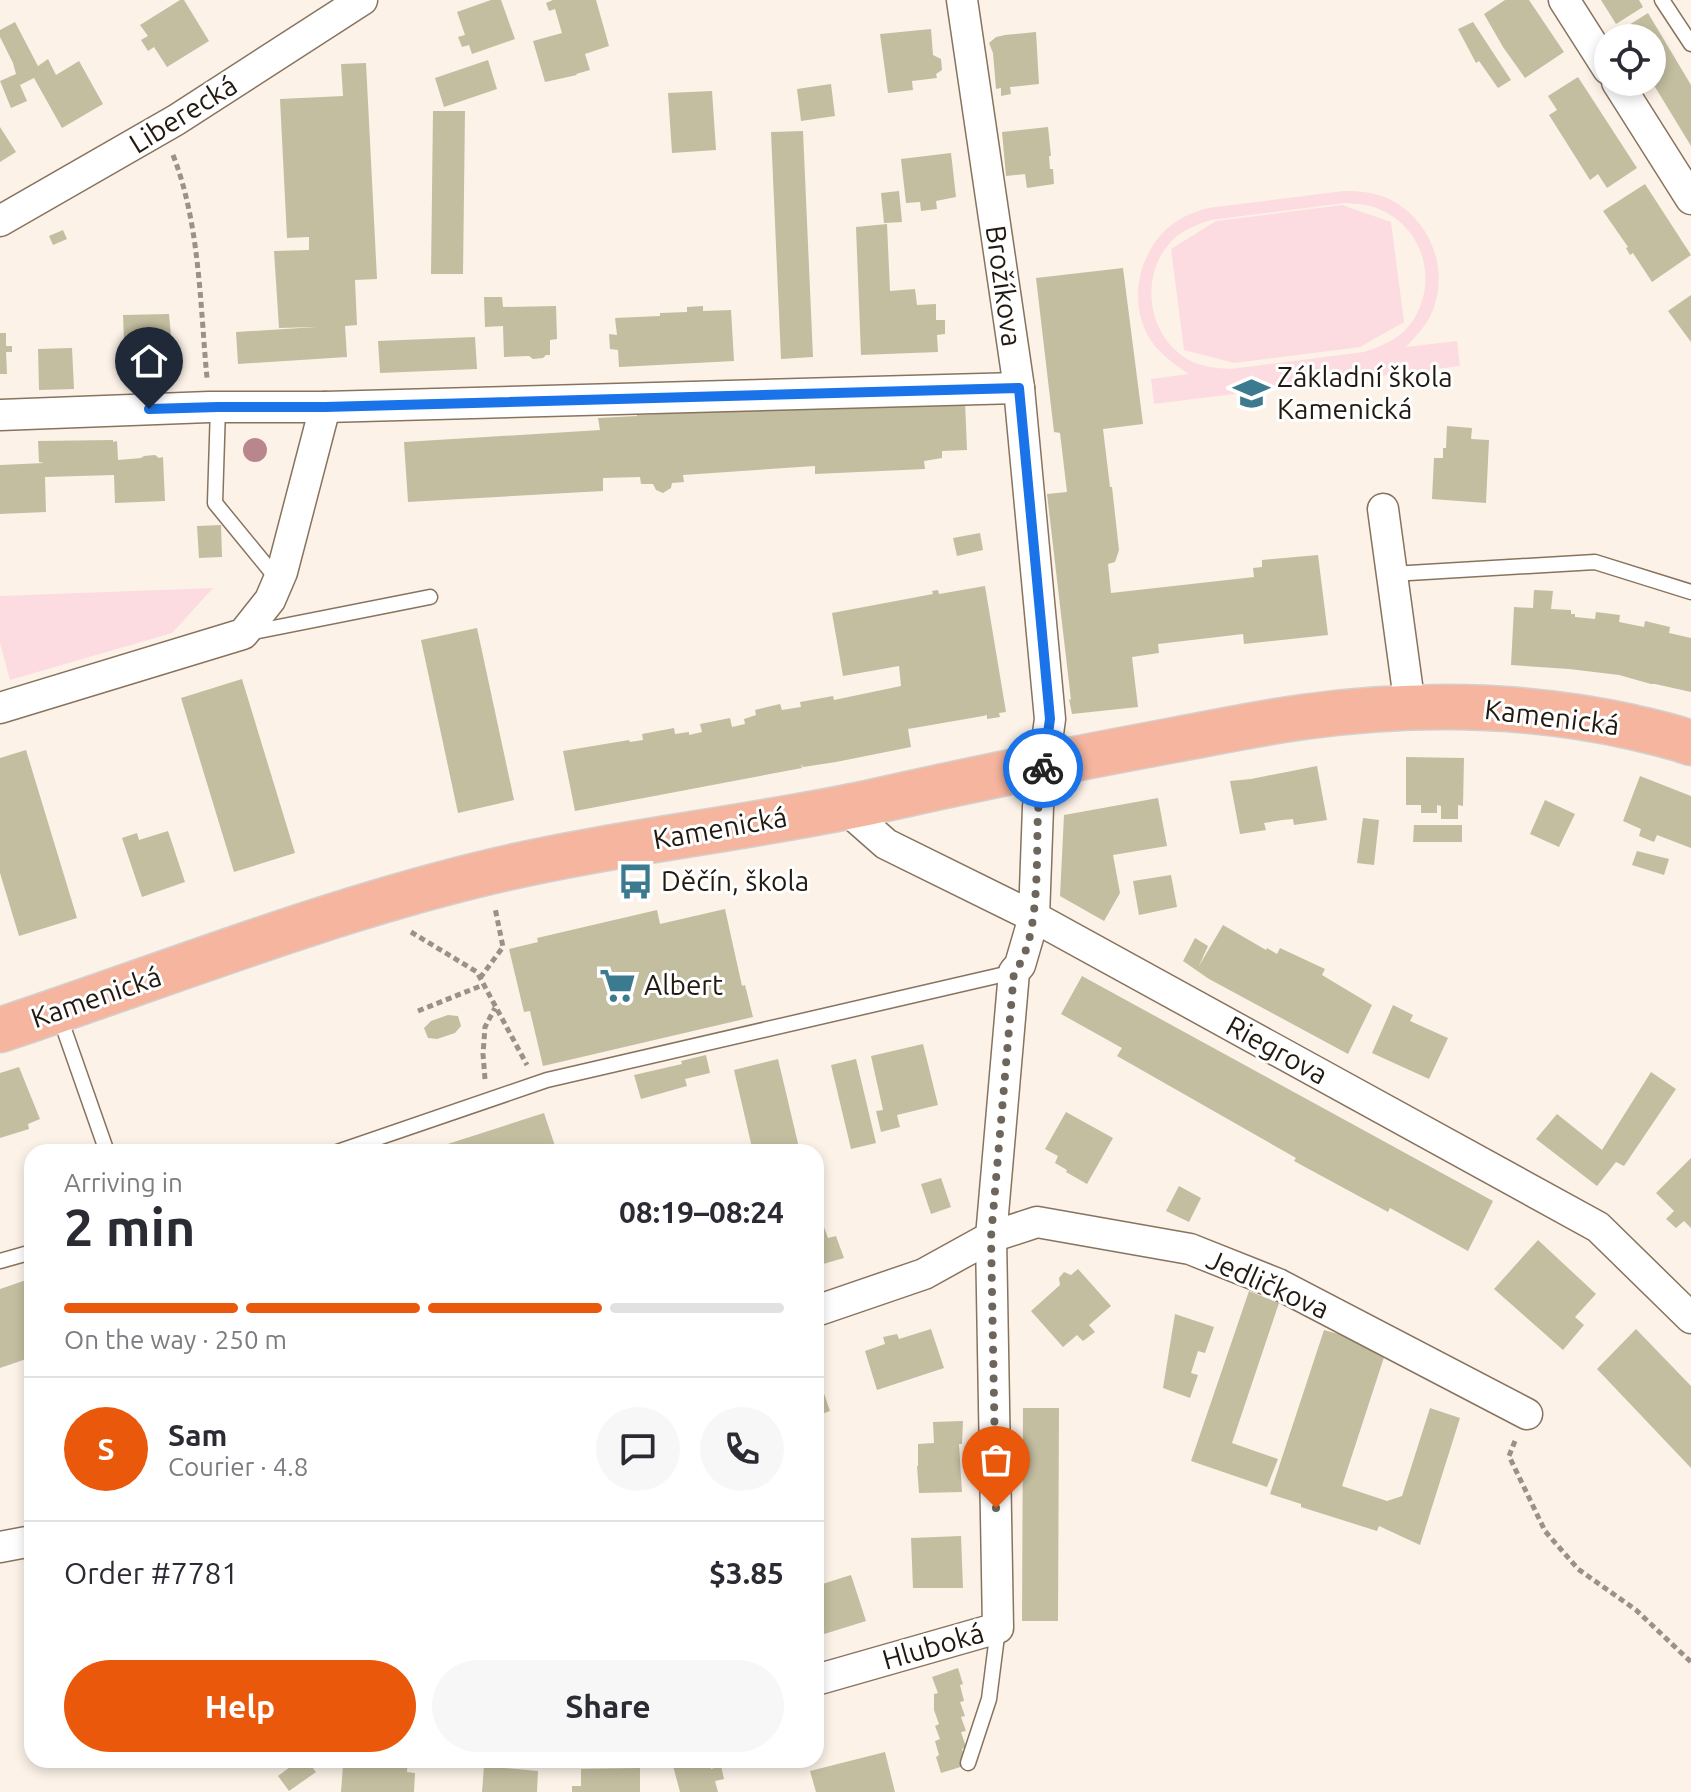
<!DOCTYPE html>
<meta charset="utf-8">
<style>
body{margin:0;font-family:Ubuntu,sans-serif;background:#f7f7f7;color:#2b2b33;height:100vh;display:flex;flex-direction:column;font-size:30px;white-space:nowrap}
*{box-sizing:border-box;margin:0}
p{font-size:26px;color:#7c7c81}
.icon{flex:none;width:44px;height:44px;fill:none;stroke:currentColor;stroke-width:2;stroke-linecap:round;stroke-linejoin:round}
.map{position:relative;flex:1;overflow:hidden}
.sheet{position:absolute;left:24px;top:1144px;width:800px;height:624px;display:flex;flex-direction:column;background:#fff;border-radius:24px;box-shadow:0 4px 12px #0003}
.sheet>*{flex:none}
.controls{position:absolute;left:1594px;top:24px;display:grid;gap:16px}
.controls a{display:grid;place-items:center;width:72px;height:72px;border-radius:50%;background:#fff;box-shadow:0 4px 12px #0003;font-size:40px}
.pin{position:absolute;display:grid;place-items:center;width:68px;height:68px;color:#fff;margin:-82px -34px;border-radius:50% 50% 50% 0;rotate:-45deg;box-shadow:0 0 8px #0007}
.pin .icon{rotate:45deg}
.courier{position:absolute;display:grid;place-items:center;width:80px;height:80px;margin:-40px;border:6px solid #1a73e8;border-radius:50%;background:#fff;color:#222;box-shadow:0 2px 10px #0007}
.overview em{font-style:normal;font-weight:600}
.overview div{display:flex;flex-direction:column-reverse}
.overview{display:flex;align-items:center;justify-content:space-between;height:136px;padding:0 40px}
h1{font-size:52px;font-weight:600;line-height:60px}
.bar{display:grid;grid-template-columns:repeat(4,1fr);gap:12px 8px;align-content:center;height:96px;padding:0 40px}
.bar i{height:10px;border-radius:6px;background:#e1e1e2}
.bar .current{background:#ea580c}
.bar p{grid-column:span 4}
.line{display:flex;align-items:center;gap:20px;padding:0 40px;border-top:2px solid #e1e1e2}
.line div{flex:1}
.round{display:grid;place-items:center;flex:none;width:84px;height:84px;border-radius:42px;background:#f7f7f7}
.action{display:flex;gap:16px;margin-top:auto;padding:16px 40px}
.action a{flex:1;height:92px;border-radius:48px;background:#ea580c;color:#fff;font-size:32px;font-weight:600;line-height:92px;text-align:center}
.action a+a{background:#f7f7f7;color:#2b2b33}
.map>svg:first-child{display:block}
</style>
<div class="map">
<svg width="1691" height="1792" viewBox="0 0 1691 1792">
<rect width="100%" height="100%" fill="#fcf2e8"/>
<!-- green -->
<g fill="#fcdce0" fill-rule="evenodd">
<path d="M1344,191c15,0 29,1 43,7 40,18 62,66 47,109 -5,16 -17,28 -28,40l51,-6 3,25 -306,38 -3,-25 38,-5c-12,-8 -24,-16 -34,-28 -28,-35 -20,-90 14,-119 11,-10 25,-15 39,-19zM1345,203c12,1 25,1 36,7 42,18 57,70 33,109 -11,18 -31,27 -50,33l-134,17c-13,-1 -25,-2 -37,-7 -48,-23 -56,-92 -16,-126 10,-8 22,-12 34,-16z"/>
<path d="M1342,205l49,17 13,100 -44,25 -126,16 -50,-13 -13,-101 45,-28z"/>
<path d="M213,588l-41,45 -162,47 -10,-37v-47z"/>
</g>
<!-- building -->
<g fill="#c3bea0">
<path d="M180,0h4l25,41 -42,26 -13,-20 -6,4 -7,-11 7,-4 -8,-11z"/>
<path d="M491,0h10l14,39 -43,15 -3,-9 -7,2 -4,-10 7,-2 -8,-23z"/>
<path d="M553,0h43l13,46 -24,8 5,16 -14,4 1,1 -32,7 -12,-41 29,-8 -7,-24 -6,2 -3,-8z"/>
<path d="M1505,0h24l35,52 -39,26 -22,-31 -19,-33z"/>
<path d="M1601,0h38l4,7 -27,17z"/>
<path d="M1648,13l43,72v61l-39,-64v-44h-26l-5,-8z"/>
<path d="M15,22l23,44 10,-7 8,16 23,-14 24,43 -41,24 -28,-50 -14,7 7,16 -16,7 -11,-27 16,-7 -3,-11 -13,-26v-7z"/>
<path d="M1473,22l38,58 -13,8 -19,-27 -3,2 -18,-34z"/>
<path d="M931,29l2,26 8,4 1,11 -6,4 1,4 -25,3 1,9 -25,3 -8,-59z"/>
<path d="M1036,32l3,52 -29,3 1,7 -10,2v-8l-5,1 -3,-36 -4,-10 7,-6 9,-2z"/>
<path d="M488,60l9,29 -53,18 -9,-29z"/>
<path d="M366,63l11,216 -22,1 2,45 -12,1 2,31 -109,7 -2,-32 80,-5 -37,1 -5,-77 35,-1v-13l-22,1 -7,-139 63,-3 -2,-32z"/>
<path d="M1578,77l59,91 -30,20 -9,-14 -8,6 -41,-65 8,-5 -9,-14z"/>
<path d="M831,84l4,32 -34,5 -4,-32z"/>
<path d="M712,91l4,59 -44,3 -4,-60z"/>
<path d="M433,111h32l-2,163h-32z"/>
<path d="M0,127l16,25 -16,10z"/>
<path d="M1048,127l3,29h-2l1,13h3l1,15 -27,4 -2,-14 -19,2 -4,-44z"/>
<path d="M803,131l10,226 -32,2 -10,-227z"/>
<path d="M951,153l5,44 -20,4 1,8 -16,2 -1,-9 -14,1 -5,-44z"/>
<path d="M1645,184l46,71 -39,27 -19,-29 -3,2 -4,-7 2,-1 -25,-36z"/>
<path d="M899,191l3,31 -18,1 -3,-30z"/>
<path d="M887,224l3,67 25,-2 2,16 19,-1v16h9v14l-8,1 1,17 -77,3 -5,-128z"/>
<path d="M63,230l4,9 -14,6 -4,-9z"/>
<path d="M1123,268l20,156 -40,5 7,58h2l7,63 -4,12 -7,2 3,29 143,-16 -1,-9 9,-1v-7l56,-5 10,80 -84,9 -1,-10 -85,10 1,9 -27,4 6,50 -66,7 -3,-15 2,1 -24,-206 20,-2 -7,-59 -6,-1 -18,-154z"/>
<path d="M1691,295v47l-23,-31z"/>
<path d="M484,297h18l1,10 53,-1 1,33 -7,1v15h-4l-3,3 -10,1 -4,-3 -25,1 -1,-31 -18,1z"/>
<path d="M703,306v5l28,-1 3,51 -115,6 -1,-17 -8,-1 -1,-15 8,1 -2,-17 45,-2v-3l27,-1v-5z"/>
<path d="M169,314l3,32 6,3v8l-6,4v6l-22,1v8h-13v-8h-12l-2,-53z"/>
<path d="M0,333h6v13h6v6h-6l1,22h-7z"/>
<path d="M475,337l2,32 -97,4 -2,-32z"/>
<path d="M72,348l2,41 -35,1 -1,-41z"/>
<path d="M965,401l2,49 -25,1v7l-18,3 1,8 -110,5v-8l-132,9 1,7 -12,1 -1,5 -8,5 -7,-3 -3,-6h-12l-1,-7 -37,1v13l-195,11 -4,-60 196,-12 -2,-12 39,-2v-1z"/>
<path d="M1447,426l25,2 -1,11 18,1 -3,63 -54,-4 2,-41h9v-10h3z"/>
<path d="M113,440v2l4,-1 1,19 23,-2 3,-2 11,-1 4,3 4,-1 2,44 -50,2 -1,-28 -69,2 1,35 -46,2v-49l44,-2 -5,-1 -1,-21z"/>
<path d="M221,525l1,32 -23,1 -2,-32z"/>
<path d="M980,533l3,17 -26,6 -4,-18z"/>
<path d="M985,586l21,126 -7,1 1,4 -13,2v-4l-4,1 -75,13 3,18 -75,15 -33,5 -2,-3 1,4 -227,43 -12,-60 66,-11 1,2 13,-2 -1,-6 32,-6 1,6 14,-2v3l13,-3 -2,-8 30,-6 2,9 13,-3 -1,-5 12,-4 -1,-5 25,-6 2,6 19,-3 -1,-5 33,-6 1,4 67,-14 -2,-20 -56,10 -11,-63 101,-19 -1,-3 6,-1 1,4z"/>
<path d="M1534,590l19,1 -2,18 20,1v4h4v3l20,2 1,-7 24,3 -1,7 25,5 1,-6 25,6 -1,6 22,5v54l-36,-8h-4l-32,-9 -50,-6 -58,-4 3,-58 19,1z"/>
<path d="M477,628l37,172 -56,13 -37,-173z"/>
<path d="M242,679l53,174 -61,19 -53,-174z"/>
<path d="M26,750l51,168 -58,18 -19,-63v-115z"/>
<path d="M1406,757l58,1 -1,48 -5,-1v14h-17v-13l-4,-1v8h-16v-8h-15z"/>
<path d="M1317,766l10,54 -33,5 -1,-6 -11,1 -18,3 2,7 -26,4 -10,-53 21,-2z"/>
<path d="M1640,776l51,20v52l-34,-13 -3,7 -15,-6 2,-7 -18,-8z"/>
<path d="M1158,798l9,48 -54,9 7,38 -16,28 -44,-25 4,-81z"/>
<path d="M1545,800l30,14 -16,33 -29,-13z"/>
<path d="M1363,818l16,2 -5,45 -17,-2z"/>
<path d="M1414,825h48v17h-49z"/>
<path d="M168,831l17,51 -43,15 -20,-59 15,-5 2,7z"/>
<path d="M1637,851l32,8 -5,16 -32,-10z"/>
<path d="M1171,875l6,32 -38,8 -6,-34z"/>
<path d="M725,909l17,77 3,-1 8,32 -210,49 -13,-55 -6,1 -15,-63 29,-7 -1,-4 120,-28 3,14z"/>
<path d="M1223,925l43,25 1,-2 10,6 3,-6 45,21 -3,6 50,30 -24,49 -139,-75 -26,-18 12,-23 13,8 -9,20z"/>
<path d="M1082,976l411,225 -25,50 -78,-43 -2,4 -94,-51 2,-3 -179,-102 5,-8 -61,-34z"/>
<path d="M1393,1005l20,10 -3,6 38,17 -19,41 -57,-26z"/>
<path d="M448,1015l10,1 3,10 -6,7 -18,6 -9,-1 -4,-10 7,-7z"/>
<path d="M923,1044l15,61 -41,10 3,12 -19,5 -5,-21 7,-1 -12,-54z"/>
<path d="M706,1055l4,18 -25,6 2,7 -46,13 -7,-24 48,-11 -1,-3z"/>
<path d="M778,1059l22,93h-47l-19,-82z"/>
<path d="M856,1059l20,84 -25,6 -20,-84z"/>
<path d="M19,1067l21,52 -12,5 1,5 -29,9v-65z"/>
<path d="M1651,1072l25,17 -52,77 -8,-4 -19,24 -61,-47 21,-25 45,36z"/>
<path d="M1066,1112l47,26 -26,46 -21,-12 1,-2 -12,-7 3,-7 -13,-7z"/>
<path d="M544,1113l13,39h-131v-1z"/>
<path d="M1691,1158v70l-7,-7 -8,7 -10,-9 8,-8 -18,-18z"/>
<path d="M941,1178l10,29 -20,7 -10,-30z"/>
<path d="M1179,1186l22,12 -12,24 -23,-11z"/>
<path d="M821,1219l7,19 8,-2 8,22 -28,8v-45z"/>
<path d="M1538,1240l58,54 -21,23 9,8 -21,25 -69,-61z"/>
<path d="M1078,1269l33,37 -22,19 6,7 -12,9 -6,-6 -14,12 -32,-36 29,-26 -1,-7 5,-6 7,3z"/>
<path d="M32,1278v79l-32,11v-79z"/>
<path d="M1249,1291l30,12 -47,140 46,16 -11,28 -76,-26z"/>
<path d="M1175,1314l39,13 -9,26 -7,-2 -7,22 7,2 -8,23 -27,-10z"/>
<path d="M931,1329l13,39 -67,22 -12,-39 20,-7 -2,-7 14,-3 2,5z"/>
<path d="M1636,1329l55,57v82l-94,-99z"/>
<path d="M1324,1330l63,18 -45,138 45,15 15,-5 28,-88 30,10 -40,127 -41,-19 -2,5 -76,-24v-3l-31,-10z"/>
<path d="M816,1370l14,41 -14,5z"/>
<path d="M1023,1408h36l-1,213h-36z"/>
<path d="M963,1421l-1,23h-3l3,48 -43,1 -2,-27h1v-22l16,-1 -1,-21z"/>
<path d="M961,1536l2,52h-50l-2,-50z"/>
<path d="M851,1575l15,46 -45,14 -5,-14v-35z"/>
<path d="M958,1668l5,16 -3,1 4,16 -4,1 5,14 -4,1 5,14 -5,1 5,15 -4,2 5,16 -26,8 -5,-16 3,-2 -4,-14 5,-2 -5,-13 4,-2 -5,-14v-16l4,-1 -6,-16z"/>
<path d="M885,1752l10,40h-79l-6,-21z"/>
<path d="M285,1760h22l9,12 -27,19 -11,-15 12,-9z"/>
<path d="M362,1760h46l-1,12 8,1 -1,19h-73l2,-27 18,2z"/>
<path d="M680,1760h29l2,9 10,-3 3,13 -9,2 3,11h-38l-8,-30z"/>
<path d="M484,1766l54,5 -1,21h-55z"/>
<path d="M640,1768v24h-68v-6h9v-17z"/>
</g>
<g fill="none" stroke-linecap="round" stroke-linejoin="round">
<defs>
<g id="lane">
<path d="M1662,0l29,44"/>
<path d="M218,407l-3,96 63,77"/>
<path d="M1392,574l203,-12 96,30"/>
<path d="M248,633l182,-36"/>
<path d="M59,1015l48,137"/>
<path d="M337,1152l210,-72 467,-108"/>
<path d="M0,1261l32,-9"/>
<path d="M968,1763l21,-64 9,-71"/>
</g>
<g id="street">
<path d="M1564,0l44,69"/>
<path d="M1617,82l74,117"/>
<path d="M0,221l176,-101 186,-120"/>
<path d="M0,415l209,-8h116l694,-19"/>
<path d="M1383,509l27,198"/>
<path d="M0,708l243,-74 27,-34 12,-28 43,-165"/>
<path d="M844,807l42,37 148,73 564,310 93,91"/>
<path d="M816,1311l108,-37 67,-37 46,-15 153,27 88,35 249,130"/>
<path d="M0,1547l32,-6"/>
<path d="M816,1680l182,-52 -7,-391 23,-265 6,-7 14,-48 4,-110 12,-88 -31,-331 -57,-388"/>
</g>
<path id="primary" d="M0,1030c160,-53 317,-116 481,-156 127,-31 258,-44 386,-71 102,-23 204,-44 307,-63 43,-8 86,-17 129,-23 110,-15 221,-14 329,10 20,5 40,9 59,16"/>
</defs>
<!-- lane casing -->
<use href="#lane" stroke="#88735d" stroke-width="17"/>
<!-- street casing -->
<use href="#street" stroke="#88735d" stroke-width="33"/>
<!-- primary casing -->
<use href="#primary" stroke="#d3d1cf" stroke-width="47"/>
<!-- path -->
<g stroke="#9a9187" stroke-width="5" stroke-dasharray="6 4" stroke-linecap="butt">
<path d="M173,155c27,69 27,150 34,223"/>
<path d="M411,932l66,40 50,93"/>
<path d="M480,978l23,-31 -8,-39"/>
<path d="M418,1011l65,-26"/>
<path d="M485,1079l-2,-25 2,-27 10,-19"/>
<path d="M1515,1441l-6,15 36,75 33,38 58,41 55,52"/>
</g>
<!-- lane -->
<use href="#lane" stroke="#fff" stroke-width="14"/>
<!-- street -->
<use href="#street" stroke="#fff" stroke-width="30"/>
<!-- primary -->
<use href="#primary" stroke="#f5b59e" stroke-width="44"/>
</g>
<!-- trees -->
<circle fill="#b9868d" cx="255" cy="450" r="12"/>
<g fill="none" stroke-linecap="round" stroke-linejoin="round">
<!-- done -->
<path stroke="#6e665c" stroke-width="8" stroke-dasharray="0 14.4" d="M996,1508l-5,-271 23,-265c27,-30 22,-119 24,-160 1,-14 3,-29 5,-44"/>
<!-- route -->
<path stroke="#1a73e8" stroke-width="10" d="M149,409l69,-2h107l694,-19 31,331 -7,49"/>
</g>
<!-- icons -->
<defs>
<symbol id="school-bare" viewBox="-9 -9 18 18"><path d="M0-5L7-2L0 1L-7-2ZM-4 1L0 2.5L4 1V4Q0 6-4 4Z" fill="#3b7a8f" stroke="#fff" stroke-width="2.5" paint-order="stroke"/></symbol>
<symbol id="bus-bare" viewBox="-9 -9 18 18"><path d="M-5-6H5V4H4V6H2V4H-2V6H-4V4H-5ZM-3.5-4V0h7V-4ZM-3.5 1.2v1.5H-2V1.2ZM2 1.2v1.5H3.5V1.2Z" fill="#3b7a8f" stroke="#fff" stroke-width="2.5" paint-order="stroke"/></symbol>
<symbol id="supermarket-bare" viewBox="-9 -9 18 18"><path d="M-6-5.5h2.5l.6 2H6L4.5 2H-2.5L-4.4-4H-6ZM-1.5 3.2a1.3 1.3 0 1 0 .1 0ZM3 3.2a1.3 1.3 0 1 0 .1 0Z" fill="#3b7a8f" stroke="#fff" stroke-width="2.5" paint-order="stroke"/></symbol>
</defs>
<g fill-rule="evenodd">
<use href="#school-bare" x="1226" y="368" width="51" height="51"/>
<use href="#bus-bare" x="610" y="856" width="51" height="51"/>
<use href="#supermarket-bare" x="592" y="960" width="51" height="51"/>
</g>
<g text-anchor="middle" stroke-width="6" stroke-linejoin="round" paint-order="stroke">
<!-- street labels -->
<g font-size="28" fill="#221a11" stroke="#fff">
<text transform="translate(183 114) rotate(-32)" y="10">Liberecká</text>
<text transform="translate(1004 286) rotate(82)" y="10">Brožíkova</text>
<text transform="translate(1552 717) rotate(7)" y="10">Kamenická</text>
<text transform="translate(720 828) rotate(-10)" y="10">Kamenická</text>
<text transform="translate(96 997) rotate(-19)" y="10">Kamenická</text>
<text transform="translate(1277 1050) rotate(29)" y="10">Riegrova</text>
<text transform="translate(1268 1284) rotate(24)" y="10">Jedličkova</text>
<text transform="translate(933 1646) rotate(-16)" y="10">Hluboká</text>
</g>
<!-- poi labels -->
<g font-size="28" fill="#221a11" stroke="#fff" text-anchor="start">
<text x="1277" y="387">Základní škola<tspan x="1277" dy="32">Kamenická</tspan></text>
<text x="661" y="891">Děčín, škola</text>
<text x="644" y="995">Albert</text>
</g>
</g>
</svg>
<div class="controls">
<a><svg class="icon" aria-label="locate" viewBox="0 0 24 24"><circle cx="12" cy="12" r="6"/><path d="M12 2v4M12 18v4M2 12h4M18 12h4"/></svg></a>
</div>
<div class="pin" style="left:996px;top:1508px;background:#ea580c"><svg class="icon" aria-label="bag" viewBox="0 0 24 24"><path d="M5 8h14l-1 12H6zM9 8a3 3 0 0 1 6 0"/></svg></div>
<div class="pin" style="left:149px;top:409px;background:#1f2937"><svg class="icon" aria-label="home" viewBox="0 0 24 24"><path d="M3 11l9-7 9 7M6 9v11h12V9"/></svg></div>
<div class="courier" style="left:1043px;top:768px"><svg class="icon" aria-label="bike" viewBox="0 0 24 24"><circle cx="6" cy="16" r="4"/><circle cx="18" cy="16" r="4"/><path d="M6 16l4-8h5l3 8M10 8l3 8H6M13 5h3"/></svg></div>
<section class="sheet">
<div class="overview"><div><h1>2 min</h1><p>Arriving in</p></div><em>08:19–08:24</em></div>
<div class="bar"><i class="current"></i><i class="current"></i><i class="current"></i><i></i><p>On the way · 250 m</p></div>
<div class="line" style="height:144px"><b class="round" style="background:#ea580c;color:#fff">S</b><div><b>Sam</b><p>Courier · 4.8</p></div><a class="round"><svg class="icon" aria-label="chat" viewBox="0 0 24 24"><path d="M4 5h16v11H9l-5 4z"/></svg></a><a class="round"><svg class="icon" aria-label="phone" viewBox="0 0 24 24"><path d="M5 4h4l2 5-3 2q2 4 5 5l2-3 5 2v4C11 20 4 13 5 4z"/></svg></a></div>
<div class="line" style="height:104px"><div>Order #7781</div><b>$3.85</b></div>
<div class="action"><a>Help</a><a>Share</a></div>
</section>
</div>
